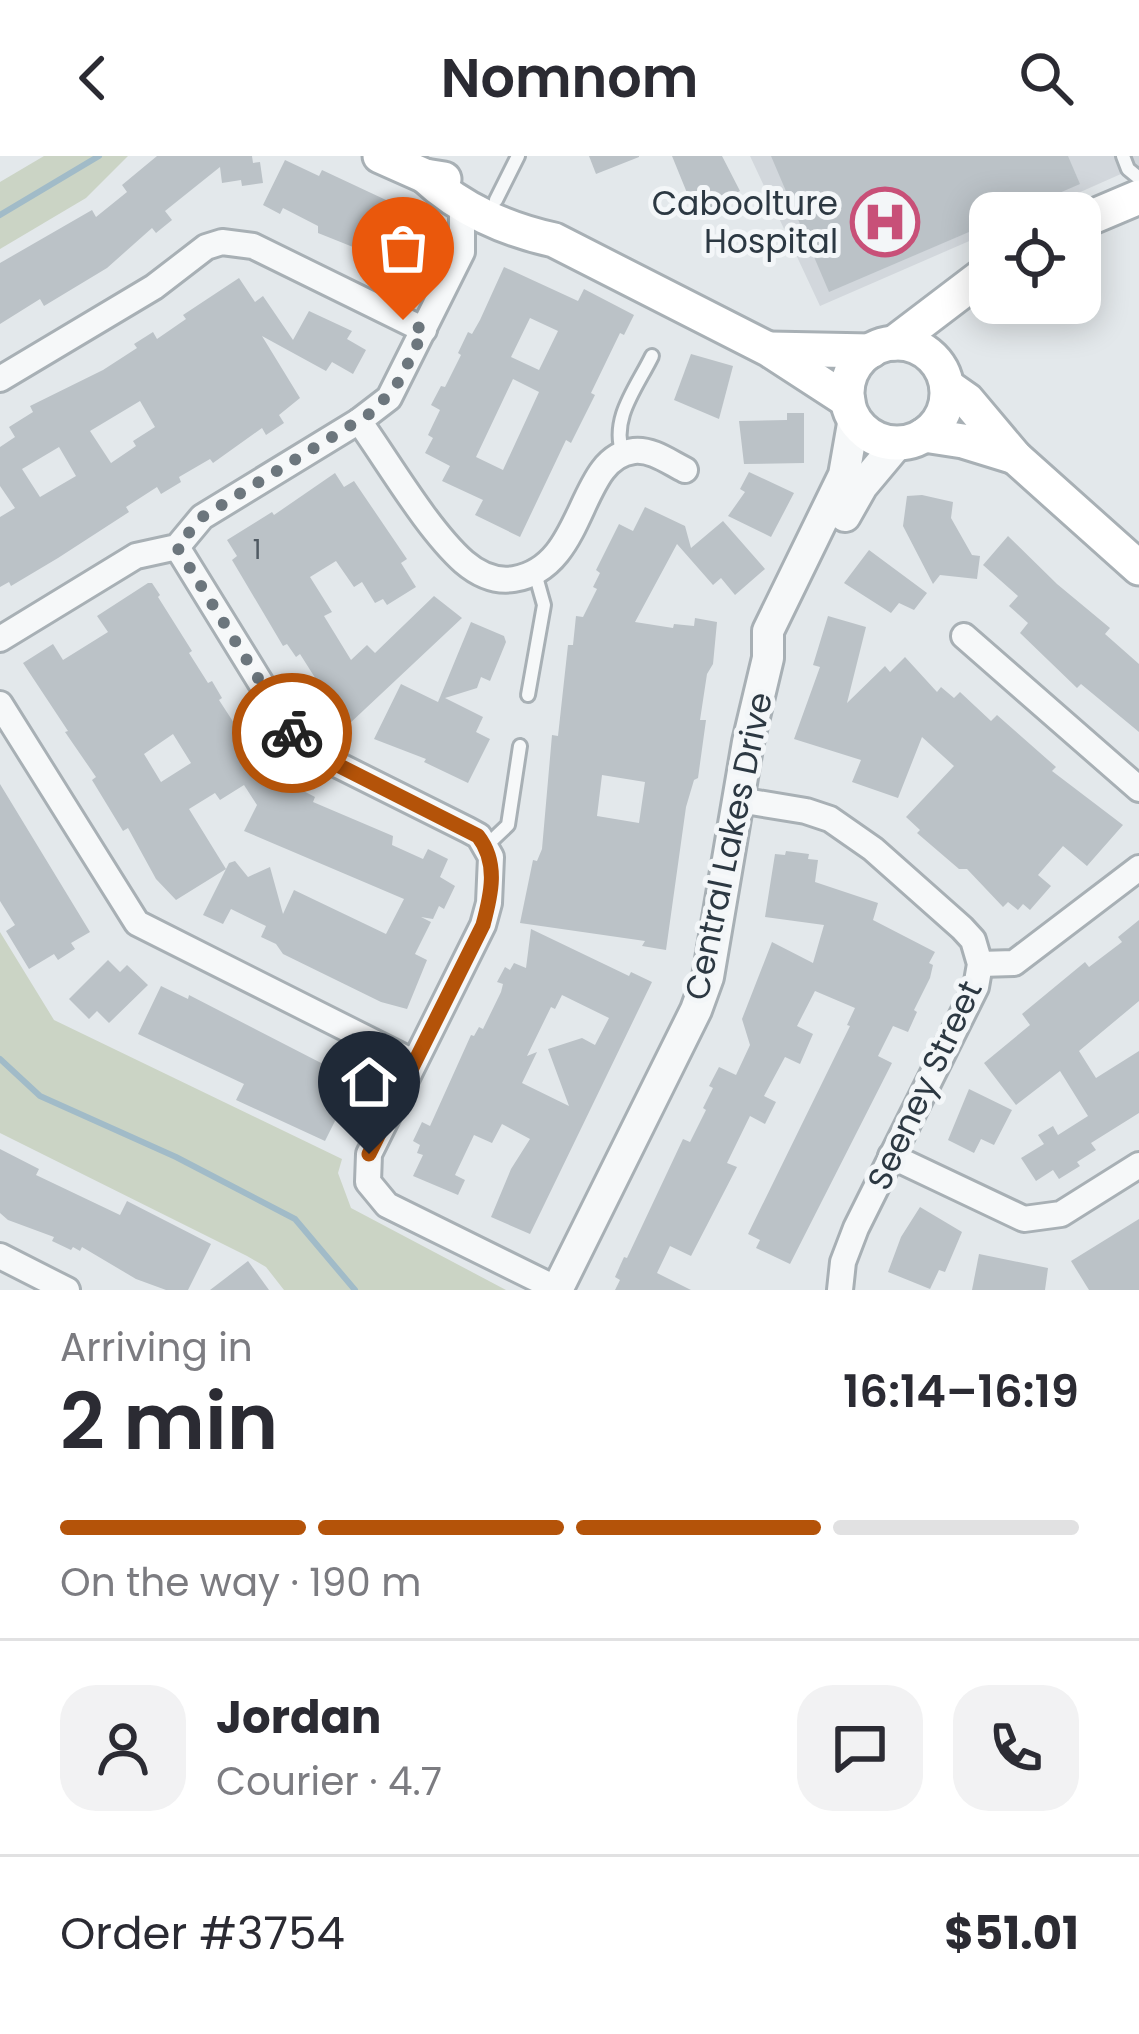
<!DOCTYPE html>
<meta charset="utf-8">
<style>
body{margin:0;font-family:Poppins,sans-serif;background:#f2f2f3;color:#2b2b33;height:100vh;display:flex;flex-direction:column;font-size:45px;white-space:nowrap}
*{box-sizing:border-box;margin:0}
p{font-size:39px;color:#7c7c81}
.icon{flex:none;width:66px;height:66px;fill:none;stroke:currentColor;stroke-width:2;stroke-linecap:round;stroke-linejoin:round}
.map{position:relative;height:1134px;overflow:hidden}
.details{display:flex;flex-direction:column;background:#fff;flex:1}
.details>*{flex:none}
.tools{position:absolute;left:969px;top:36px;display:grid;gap:24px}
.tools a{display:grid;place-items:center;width:132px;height:132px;border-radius:24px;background:#fff;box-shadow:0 6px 30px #0003;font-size:60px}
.pin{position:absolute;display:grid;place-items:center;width:102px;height:102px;color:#fff;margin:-123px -51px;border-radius:50% 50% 50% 0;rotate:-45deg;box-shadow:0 0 12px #0007}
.pin .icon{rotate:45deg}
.courier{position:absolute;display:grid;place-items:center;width:120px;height:120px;margin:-60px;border:9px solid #b45309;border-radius:50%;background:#fff;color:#222;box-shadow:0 3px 15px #0007}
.summary em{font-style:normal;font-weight:600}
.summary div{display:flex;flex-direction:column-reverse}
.summary{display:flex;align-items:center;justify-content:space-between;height:204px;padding:0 60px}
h1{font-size:78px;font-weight:600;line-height:90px}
.bar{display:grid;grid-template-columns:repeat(4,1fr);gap:18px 12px;align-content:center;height:144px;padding:0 60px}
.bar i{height:15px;border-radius:9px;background:#e1e1e2}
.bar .active{background:#b45309}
.bar p{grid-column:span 4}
.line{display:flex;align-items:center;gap:30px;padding:0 60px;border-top:3px solid #e1e1e2}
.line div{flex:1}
.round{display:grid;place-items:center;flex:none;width:126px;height:126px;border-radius:36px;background:#f2f2f3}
header{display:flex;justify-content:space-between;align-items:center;height:156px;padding:0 60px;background:#fff;font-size:54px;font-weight:600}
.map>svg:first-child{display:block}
</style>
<header><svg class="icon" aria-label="back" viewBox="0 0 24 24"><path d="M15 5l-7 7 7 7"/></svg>Nomnom<svg class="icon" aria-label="search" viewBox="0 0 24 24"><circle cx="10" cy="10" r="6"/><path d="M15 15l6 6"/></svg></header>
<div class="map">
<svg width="1139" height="1134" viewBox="0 0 1139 1134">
<rect width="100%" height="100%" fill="#e3e8eb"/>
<!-- built -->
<path fill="#d2d7dc" d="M750,0h389v10l-106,47h-43v19l-170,74z"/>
<!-- green -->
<g fill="#cbd4c5">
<path d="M44,0h84l-42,42 -86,51v-67z"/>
<path d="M0,776l54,88 288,139 -4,14 13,35 155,82h-222l-18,-23 -19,-11 -247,-123z"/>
</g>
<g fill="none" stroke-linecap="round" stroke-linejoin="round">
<!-- stream -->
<g stroke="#a1bbc8" stroke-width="6">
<path d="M0,59l99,-59"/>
<path d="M0,903l40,37 136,61 119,62 60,71"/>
</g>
</g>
<!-- building -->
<g fill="#bbc2c7" fill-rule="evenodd">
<path d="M157,0h95l1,7 7,-1 3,21 -21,3 -1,-6 -19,3 -2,-16 -55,44 7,9 -16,13 -4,-5 -45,40 -63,38 -4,-7 -40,25v-61l92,-53 4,7 31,-25 -5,-7z"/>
<path d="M589,0h50v1l-43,17z"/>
<path d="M672,0h50l18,35 -4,2 2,4 -10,3 3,6 -20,8 -1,-6 -11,5 -5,-3z"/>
<path d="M771,0h297l12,28 -67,29h-23v10l-161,69z"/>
<path d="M285,4l34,16 3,-6 111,52 -18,44 -6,7 -25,-7 -7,13 -16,-7 7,-19 -50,-20v-7l-35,-18 -3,6 -17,-9z"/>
<path d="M504,111l74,34 6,-12 50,26 -10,20 -4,-2 -29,60 4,2 -24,48 -5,-3 -46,97 -45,-22 8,-15 -41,-19 8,-15 -25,-13 8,-15 -5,-3 12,-25 -9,-5 10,-19 4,1 16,-32 -3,-2 10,-21 4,2 8,-14zM530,162l28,13 -19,39 -28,-13zM513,223l26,13 -36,78 -27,-13z"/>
<path d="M239,122l16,24 8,-6 30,44 16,-29 43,20 -5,8 19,11 -13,24 -21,-12 -6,9 -64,-35 38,62 -21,17 5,8 -18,12 -4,-7 -49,35 -3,-4 -31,18 2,5 -20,12 -4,-7 -31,20 3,5 -71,46 -47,28 -2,-4 -9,5v-70l15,-9 -15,-22v-39l15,-10 -6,-10 24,-15 -3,-6 73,-36 34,-22 -3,-4 19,-12 4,7 29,-20 -3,-4zM140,245l15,26 -22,14 3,5 -25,17 -21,-32zM59,291l17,29 -36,21 -18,-28z"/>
<path d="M691,198l42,12 -14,53 -45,-19z"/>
<path d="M787,257h17v50l-60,1 -5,-43 48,-1z"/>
<path d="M749,316l45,21 -23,44 -43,-21 17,-24 -5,-3z"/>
<path d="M335,317l9,14 10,-6 53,78 -6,4 15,24 -29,18 -4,-6 -8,4 -13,-21 -8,5 -18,-26 -26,16 22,35 -8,4 27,44 16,-15 8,8 59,-57 28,22 -114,107 -33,-37 4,-4 -19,-30 -4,3 -9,-13 -4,2 -51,-86 5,-4 -10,-16 45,-28 2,3z"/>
<path d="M922,339l31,7 -2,16 21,37 8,1 -3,23 -37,-4 -7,9 -30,-58 4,-30z"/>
<path d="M645,351l40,19 6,22 32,-27 42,48 -30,26 -14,-17 -8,7 -36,-41 -42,78 38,6 1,-4 20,2 1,-8 22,4 -4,42 -6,10 -7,46h6l-8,58 -4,2 -8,27 -20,143 -24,-4 3,-5 -125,-18 13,-63 4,1 5,-12 10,-114 6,1 10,-91h5l3,-29 7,1 14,-28 -4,-2 7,-14 -4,-3 23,-46 14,7zM602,619l43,7 -6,41 -42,-7z"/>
<path d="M1008,380l49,48 53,44 -5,6 34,30v68l-58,-48 -4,4 -57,-55 8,-10 -19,-17 9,-10 -35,-31z"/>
<path d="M869,394l58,43 -13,17 -15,-7 -8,10 -47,-30z"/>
<path d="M148,427h4l8,12 -2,2 34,54 -3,2 19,30 4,-2 10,17 -3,2 46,71 50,26 -2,5 80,34 -1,9 31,14 5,-10 20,10 -8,18 15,9 -11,23 -5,-3 -6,13 -12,-2 10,5 -16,32 12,6 -20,49 -26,-7 -98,-48 -7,-10 -15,-7 5,-11 -35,-17 -8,15 -20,-9 26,-52 6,-2 13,16 22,-10 13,47 11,-24 92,44 18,-35 -160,-68 13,-26 -13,-20 -24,15 -5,-7 -26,16 37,60 -50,31 -20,-21 -28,-51 -5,3 -31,-51 4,-3 -31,-45 3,-1 -45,-68 30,-19 10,16 45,-28 -11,-16zM173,578l18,29 -30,19 -17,-28z"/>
<path d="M828,460l38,11 -19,76 38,-37 5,6 15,-15 32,35 4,-5 13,11 6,-6 31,29 6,-6 59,52 -4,4 71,54 -36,41 -24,-20 -25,29 13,11 -21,24 -7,-6 -5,6 -10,-8 -5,5 -36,-38h-8l-42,-36 3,-3 -14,-13 48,-51 -32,-29 -24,61 -46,-16 9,-22 -67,-21 26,-72 -7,-2z"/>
<path d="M471,466l33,14 2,6 -16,39 -9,-4 -4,11 -32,10 38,19 -7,15 14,7 -22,44 -44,-21 2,-3 -52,-20 27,-55 37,18z"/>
<path d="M0,628l90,148 -19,11 4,6 -17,11 -4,-6 -25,15 -23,-38 9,-6 -15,-24z"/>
<path d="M786,695l23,3 -1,5 10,1 -3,22 63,21 -5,17 62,32 -6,11 4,2 -3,13 -16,32 3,2 -9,20 -15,-6 -15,30 14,7 -102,201 -34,-16 4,-8 -12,-6 102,-208 -3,-1 8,-17 -40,-17 -18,35 16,8 -13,30 -15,-7 -21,39 12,6 -11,22 -15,-8 -23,47 10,4 -46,89 -21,-10 -13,27 34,17h-76l5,-10 -5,-3 9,-20 3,1 56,-119 7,3 16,-32 -3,-2 10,-20 -4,-2 10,-19 17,8 14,-30 -8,-26 30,-77 41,21 11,-38 -59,-8 10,-63 10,1z"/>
<path d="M1139,764v81l-60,50 17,27 43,-27v62l-48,30 5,7 -19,12 3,4 -21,13 -6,-9 -17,11 -15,-23 23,-14 -6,-9 15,-9 5,9 30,-19 -28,-45 -44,34 -32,-42 46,-38 -8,-11 63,-52 4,5 33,-25 -4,-5z"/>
<path d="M531,773l98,47 2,-4 21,10 -122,252 -39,-17 20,-48 19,-30 -28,-15 -10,19 -18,-8 -19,40 10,5 -7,15 -45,-19 10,-21 -6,-2 3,-8 -7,-4 9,-19 8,4 41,-91 3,1 5,-9 4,2 18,-37 2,-8 -6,-2 8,-15 5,3 4,-7 12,5zM562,839l47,23 -14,27 -13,-7 -34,11 21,57 -47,-23 15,-31 -10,4 24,-49 4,2z"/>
<path d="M108,804l12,12 7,-7 21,20 -39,38 -12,-12 -8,8 -20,-20z"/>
<path d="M161,830l27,13 1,-4 169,87 -10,19 6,3 -9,19 -9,-4 -11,22 -89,-41 8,-16 -106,-50z"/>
<path d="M969,933l43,21 -18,35 -13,-6 -7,14 -26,-13z"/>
<path d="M0,993l39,20 -3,6 84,40 7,-14 84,43 -23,46h-22l-30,-11 -54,-32 -2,4 -7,-4 -2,3 -19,-9 2,-4 -46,-17 -8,-7z"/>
<path d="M920,1051l42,25 -17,40 -6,-2 -9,19 -42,-17 13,-35z"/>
<path d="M1139,1063v71h-50l-18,-29z"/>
<path d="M979,1098l69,14 -3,22h-73z"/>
<path d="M248,1105l21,29h-59z"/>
</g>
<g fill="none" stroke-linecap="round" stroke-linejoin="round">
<defs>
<g id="service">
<path d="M1123,0l5,13 11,9"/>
<path d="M496,44l22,-44"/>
<path d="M623,298c-13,-35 14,-67 29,-98"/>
<path d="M528,539l16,-90 -9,-32"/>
<path d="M486,690l22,-21 12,-79"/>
</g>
<g id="minor">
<path d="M0,223l154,-92 52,-40 16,-5 31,4 171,84"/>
<path d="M359,265c30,42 68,108 105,141 14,12 31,20 50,17 73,-12 63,-122 120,-128 18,-2 35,11 51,19"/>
<path d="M177,391l114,185 29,24 148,74 11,6 12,21 -2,46 -6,22 -114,229 -1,28 19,23 170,84"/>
<path d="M964,480l175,153"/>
<path d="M0,483l136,-83 41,-9 25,-30 157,-96 30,-23 73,-146v-47"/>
<path d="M0,548l137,219 276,139"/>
<path d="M739,644l67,11 24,8 43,30 89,79 11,12 7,24 -4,23 -120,241 -13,34 -3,28"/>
<path d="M980,808l34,-1 125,-95"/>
<path d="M891,1000l133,63 37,-5 78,-49"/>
<path d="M0,1100l67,34"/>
</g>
<g id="tertiary">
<path d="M845,360l17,-30 36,-43"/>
<path d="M557,1134l139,-280 12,-33 40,-235 20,-84v-27l76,-156 10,-57"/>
</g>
<g id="secondary">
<path d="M380,0l45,20 19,3"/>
<path d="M425,20c35,33 82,54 129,64l214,109 80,52"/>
<path d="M1080,66l59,-25"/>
<path d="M894,187l96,-73"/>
<circle cx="897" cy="237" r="50"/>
<path d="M770,193l101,2"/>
<path d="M947,230l20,14 48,57 124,111"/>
<path d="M924,279l39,6 52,16"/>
</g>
</defs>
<!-- service casing -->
<use href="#service" stroke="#a8b0b5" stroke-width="18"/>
<!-- minor casing -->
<use href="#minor" stroke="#a8b0b5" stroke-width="30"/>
<!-- tertiary casing -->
<use href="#tertiary" stroke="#a8b0b5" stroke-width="36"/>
<!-- secondary casing -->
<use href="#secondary" stroke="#a8b0b5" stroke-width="39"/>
<!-- service -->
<use href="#service" stroke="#f6f8f9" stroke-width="12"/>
<!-- minor -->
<use href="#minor" stroke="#f6f8f9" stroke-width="24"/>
<!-- tertiary -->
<use href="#tertiary" stroke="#f6f8f9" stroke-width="30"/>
<!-- secondary -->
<use href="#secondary" stroke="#fff" stroke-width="33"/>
</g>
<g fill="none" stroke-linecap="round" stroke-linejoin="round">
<!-- done -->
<path stroke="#6c767d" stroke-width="12" stroke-dasharray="0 21.6" d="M292,577l-115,-186 25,-30 172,-106 26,-31 24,-50 -21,-10"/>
<!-- route -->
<path stroke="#b45309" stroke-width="15" d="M292,577l28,23 158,80c21,27 13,59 5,89l-114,229"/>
</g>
<!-- icons -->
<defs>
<symbol id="hospital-ring" viewBox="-11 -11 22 22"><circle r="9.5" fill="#f3f6f8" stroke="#c85078" stroke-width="1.5"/><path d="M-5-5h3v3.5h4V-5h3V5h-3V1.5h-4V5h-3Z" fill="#c85078"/></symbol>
</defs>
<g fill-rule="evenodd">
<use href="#hospital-ring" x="847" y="28" width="76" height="76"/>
</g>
<g text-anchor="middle" stroke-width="10" stroke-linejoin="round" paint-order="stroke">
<!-- number labels -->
<g font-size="27" fill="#505a63">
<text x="257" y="403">1</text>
</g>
<!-- poi labels -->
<g font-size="33" fill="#2c3842" stroke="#f3f6f8" text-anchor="end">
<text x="838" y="59">Caboolture<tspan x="838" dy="38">Hospital</tspan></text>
</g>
<!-- street labels -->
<g font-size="33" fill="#2c3842" stroke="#f3f6f8">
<text transform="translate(728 690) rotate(-78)" y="12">Central Lakes Drive</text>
<text transform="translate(924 929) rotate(-65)" y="12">Seeney Street</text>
</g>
</g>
</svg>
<div class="tools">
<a><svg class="icon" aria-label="locate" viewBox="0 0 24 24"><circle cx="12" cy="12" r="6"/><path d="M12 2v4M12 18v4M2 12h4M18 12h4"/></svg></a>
</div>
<div class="pin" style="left:403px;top:164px;background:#ea580c"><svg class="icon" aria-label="bag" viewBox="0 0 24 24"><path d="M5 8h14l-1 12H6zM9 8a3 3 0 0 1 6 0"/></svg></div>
<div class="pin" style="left:369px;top:998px;background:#1f2937"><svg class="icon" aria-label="home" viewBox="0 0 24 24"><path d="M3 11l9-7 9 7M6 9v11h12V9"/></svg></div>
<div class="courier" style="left:292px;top:577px"><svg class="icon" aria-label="bike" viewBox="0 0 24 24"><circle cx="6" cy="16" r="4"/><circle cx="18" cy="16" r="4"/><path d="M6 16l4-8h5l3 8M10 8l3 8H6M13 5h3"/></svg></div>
</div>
<section class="details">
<div class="summary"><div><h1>2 min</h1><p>Arriving in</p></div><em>16:14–16:19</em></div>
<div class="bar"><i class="active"></i><i class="active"></i><i class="active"></i><i></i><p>On the way · 190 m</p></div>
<div class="line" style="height:216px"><a class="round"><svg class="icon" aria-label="person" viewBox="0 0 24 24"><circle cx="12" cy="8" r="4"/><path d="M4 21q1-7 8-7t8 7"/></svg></a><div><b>Jordan</b><p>Courier · 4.7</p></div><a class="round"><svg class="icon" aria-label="chat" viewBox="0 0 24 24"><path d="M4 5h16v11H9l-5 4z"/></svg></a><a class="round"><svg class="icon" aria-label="phone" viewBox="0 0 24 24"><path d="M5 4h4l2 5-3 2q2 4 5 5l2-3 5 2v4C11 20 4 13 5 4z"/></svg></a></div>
<div class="line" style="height:156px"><div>Order #3754</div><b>$51.01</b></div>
</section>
